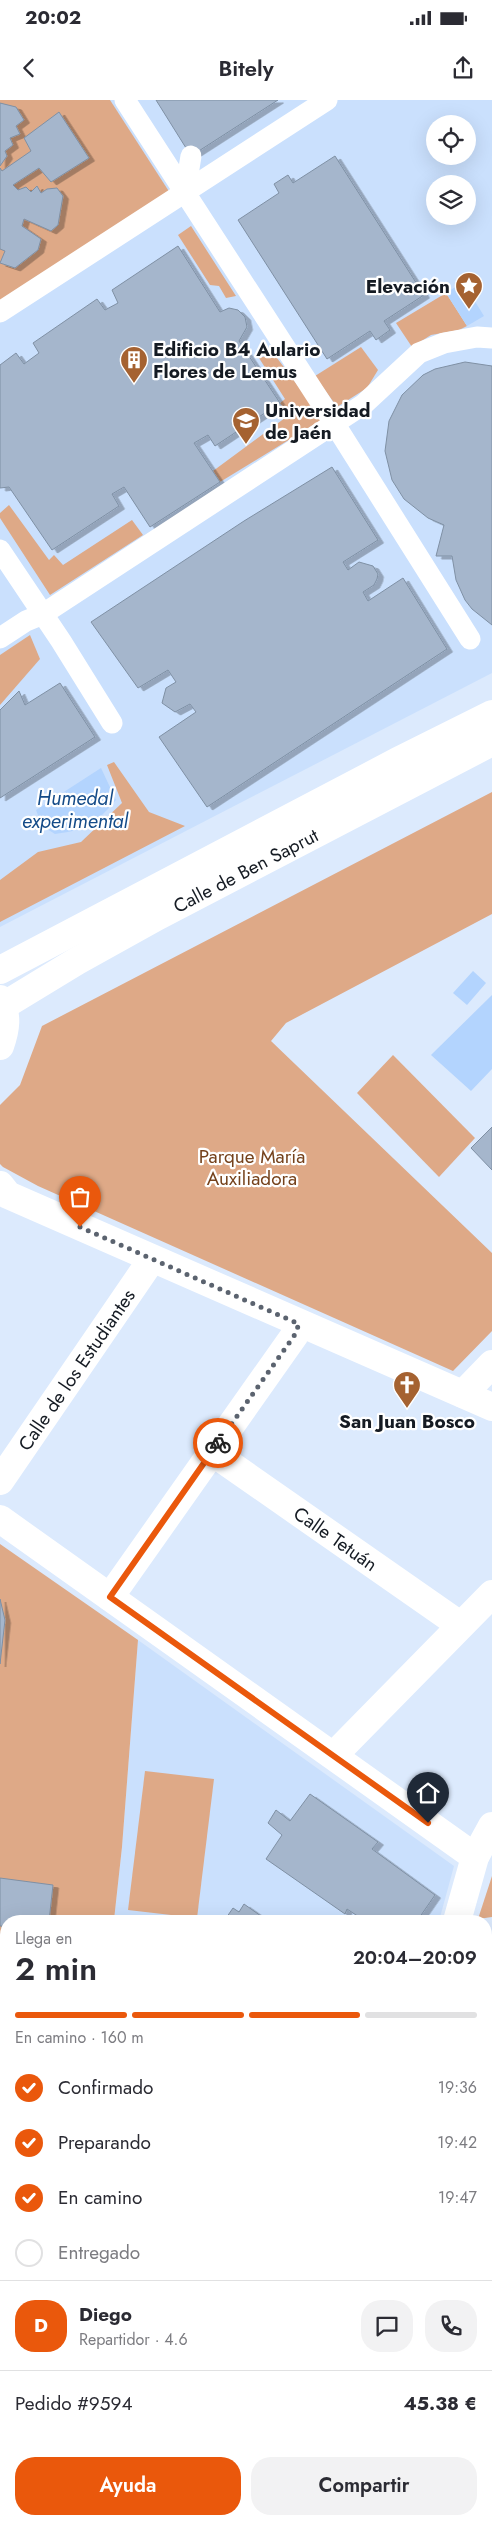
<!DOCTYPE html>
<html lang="es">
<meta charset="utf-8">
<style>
body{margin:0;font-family:Jost,sans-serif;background:#f2f2f3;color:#2b2b33;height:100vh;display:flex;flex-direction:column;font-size:19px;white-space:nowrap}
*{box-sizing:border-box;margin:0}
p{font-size:16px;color:#7c7c81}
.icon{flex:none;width:28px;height:28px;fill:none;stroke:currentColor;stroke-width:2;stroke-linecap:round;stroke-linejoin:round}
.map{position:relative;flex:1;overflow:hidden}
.details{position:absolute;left:0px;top:1815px;width:492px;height:610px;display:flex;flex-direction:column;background:#fff;border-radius:20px 20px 0 0;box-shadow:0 5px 20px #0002}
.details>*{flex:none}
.fabs{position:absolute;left:426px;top:15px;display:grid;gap:10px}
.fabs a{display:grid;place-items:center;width:50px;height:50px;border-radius:50%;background:#fff;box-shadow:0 5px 20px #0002;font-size:25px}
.pin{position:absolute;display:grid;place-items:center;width:42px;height:42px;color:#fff;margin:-51px -21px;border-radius:50% 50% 50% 0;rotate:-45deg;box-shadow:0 0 5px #0007}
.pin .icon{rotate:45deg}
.courier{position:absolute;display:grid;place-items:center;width:50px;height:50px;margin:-25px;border:4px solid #ea580c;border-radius:50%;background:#fff;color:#222;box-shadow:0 1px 6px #0007}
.headline em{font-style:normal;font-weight:600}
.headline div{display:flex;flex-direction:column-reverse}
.headline{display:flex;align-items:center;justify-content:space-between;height:85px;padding:0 15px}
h1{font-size:32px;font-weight:600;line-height:38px}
.bar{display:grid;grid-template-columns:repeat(4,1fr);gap:8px 5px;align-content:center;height:60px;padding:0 15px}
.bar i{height:6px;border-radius:4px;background:#e1e1e2}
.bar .selected{background:#ea580c}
.bar p{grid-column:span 4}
.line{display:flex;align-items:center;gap:12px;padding:0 15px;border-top:1px solid #e1e1e2}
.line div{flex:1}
.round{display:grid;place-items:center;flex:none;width:52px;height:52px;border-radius:20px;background:#f2f2f3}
ol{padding:0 15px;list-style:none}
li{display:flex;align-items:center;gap:15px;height:55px}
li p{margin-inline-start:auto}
li .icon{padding:5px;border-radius:50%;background:#ea580c;color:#fff;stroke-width:4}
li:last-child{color:#7c7c81}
li i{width:28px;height:28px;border:2px solid #e1e1e2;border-radius:50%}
.primary-button{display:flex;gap:10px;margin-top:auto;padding:10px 15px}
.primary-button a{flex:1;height:58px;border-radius:20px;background:#ea580c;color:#fff;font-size:20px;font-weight:600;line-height:58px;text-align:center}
.primary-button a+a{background:#f2f2f3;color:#2b2b33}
.status{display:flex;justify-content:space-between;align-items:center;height:35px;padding:0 25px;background:#fff;direction:ltr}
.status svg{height:14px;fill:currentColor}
header{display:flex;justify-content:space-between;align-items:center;height:65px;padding:0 15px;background:#fff;font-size:22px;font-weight:600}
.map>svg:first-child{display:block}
</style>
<div class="status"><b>20:02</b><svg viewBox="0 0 49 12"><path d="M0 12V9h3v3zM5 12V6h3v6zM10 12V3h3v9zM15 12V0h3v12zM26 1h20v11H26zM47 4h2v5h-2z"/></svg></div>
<header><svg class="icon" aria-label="back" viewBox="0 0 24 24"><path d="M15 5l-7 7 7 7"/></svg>Bitely<svg class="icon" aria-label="share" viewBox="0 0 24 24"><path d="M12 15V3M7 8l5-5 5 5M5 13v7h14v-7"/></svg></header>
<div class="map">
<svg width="492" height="2425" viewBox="0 0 492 2425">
<defs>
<filter id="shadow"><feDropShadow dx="5.5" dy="3" stdDeviation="0" flood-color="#0004"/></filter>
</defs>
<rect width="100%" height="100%" fill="#dceafd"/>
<!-- built -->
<g fill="#cae0fd" fill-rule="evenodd">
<path d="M0,0h492v573l-492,254zM435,24h33v32h-33zM435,84h33v32h-33z"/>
<path d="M138,1540l316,226 -15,55h-325l8,-74z"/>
<path d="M492,1893v532h-158l-9,-6h161v-517z"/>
<path d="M0,2319l6,5v95h133l8,6h-147z"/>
<path d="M214,2419h45l9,6h-45z"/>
</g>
<!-- green -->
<g fill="#dea987">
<path d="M0,0h110l60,93 -170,108z"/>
<path d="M191,126l45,70 -10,2 -7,-12 -9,-1 -32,-50z"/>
<path d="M446,193l21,33 -8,4 -28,5 -19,12 -16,-24z"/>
<path d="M361,247l17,23 -11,18 -30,19 -22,-31z"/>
<path d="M274,254l49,65 -103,63 -7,-11 76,-56 -9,-12 5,-4 -26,-41z"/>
<path d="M9,405l40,55 5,-5 9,10 69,-45 11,15 -93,60 -50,-77v-5z"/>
<path d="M30,535l10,24 -40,46v-50z"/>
<path d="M114,662l35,50 36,14 -185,96v-42l38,-28 43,-10 41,-39 -15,-38z"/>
<path d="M492,692v122l-206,109 -15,18 221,212v78l-39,40 -415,-185 -35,-19 -3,-3v-59l20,-20 22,-59z"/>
<path d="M393,955l82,83 -36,39 -82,-84z"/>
<path d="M0,1444l138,96 -16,207 -8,73 6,1h-114v209l-6,13z"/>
<path d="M145,1671l69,8 -17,139 -69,-8z"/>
<path d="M492,1776v41l-14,2z"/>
<path d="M492,1893v74l-6,-4v-61z"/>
</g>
<!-- water -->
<g fill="#b3d4fe">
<path d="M463,182l21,34 -17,10 -21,-33z"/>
<path d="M101,668l15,32c-23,26 -27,29 -61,34l-13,-8 -6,-16z"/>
<path d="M473,871l13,12 -19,22 -14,-12z"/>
<path d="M492,895v74l-21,22 -40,-36z"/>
</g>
<!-- building -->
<g fill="#a5b6cc" stroke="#7f90a4" filter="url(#shadow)">
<path d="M156,0h122l-87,56z"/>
<path d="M0,3l16,4 8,13 -8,6 4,8 -10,4 3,7 -8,6 2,5 -7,10z"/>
<path d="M59,12l30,46 -38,24 -12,-14 -26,17 5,5 8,-3 5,5 6,-6 4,7 6,-4 10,-1 6,8 -5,29 -7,6 -27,-12 -2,7 19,13 -3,11 -23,18 -15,-5 5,-12 -5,-2v-81l2,3 29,-20 -7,-13z"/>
<path d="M335,56l89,139 -40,26 6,9 -14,10 -6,-9 -43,28 -89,-139 41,-27 -5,-9 14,-9 5,8z"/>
<path d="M178,146l42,66 9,-4 9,2 7,7 2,10 -8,14 41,62 -65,43 -7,-11 -14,8 26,39 -70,45 -26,-40 -12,7 7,12 -67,44 -43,-63 -9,1v-123l16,-12 8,11 15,-11 -6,-10 64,-44 8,11 13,-7 -6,-13z"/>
<path d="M465,262l27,4v259l-20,-16 -7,-9 -9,-20 -4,-24h-16l8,-31 -16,-7 -24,-19 -12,-19 -7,-29 4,-30 13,-26 21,-20 12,-6z"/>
<path d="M332,367l46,73 -35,22 5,8 11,-8 14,4 5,8 -1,5 -3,6 -11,7 5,9 35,-23 44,71 -240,158 -48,-70 37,-25 -6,-8 -15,8 -13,-9 4,-15 10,-6 -8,-12 -30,18 -47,-66 153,-101z"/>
<path d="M60,583l35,54 -95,61v-88l19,-19 6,14z"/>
<path d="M492,1027v43l-21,-22z"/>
<path d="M0,1499l5,21 -5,44z"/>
<path d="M310,1694l68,48 -6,7 63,46 -18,26h-52l-18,-12 -2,5 -79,-55 16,-24 -14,-12 8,-13 14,11z"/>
<path d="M0,1778l53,7 -4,36h-43v186l-6,-1v-157l2,-23h-2z"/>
<path d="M244,1804l24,17h-44l9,-13 6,4z"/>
<path d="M0,2365l6,5v49h67l8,6h-81z"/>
</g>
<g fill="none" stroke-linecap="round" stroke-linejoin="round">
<!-- pedestrian -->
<g stroke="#fff" stroke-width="21">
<path d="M125,0l209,323 136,216"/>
<path d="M185,93l6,-37"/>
<path d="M0,212l327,-212"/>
<path d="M0,450l61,91 51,82"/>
<path d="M0,538l26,-17 17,-7 321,-210 55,-51 25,-10 33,-6 15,1"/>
</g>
<!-- minor -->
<g stroke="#fff" stroke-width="28">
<path d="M0,1085l8,10 484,212"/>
<path d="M463,1294l29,-30"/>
<path id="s1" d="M212,1352l248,173"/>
<path id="s2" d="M0,1381l152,-222"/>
<path d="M0,1419l475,338"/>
<path d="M110,1497l184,-261 5,-12"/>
<path d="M334,1655l158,-161"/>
<path d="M457,1821l18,-64 17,-31"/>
<path d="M486,2035l6,4"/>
<path d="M405,2419l9,6"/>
</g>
<!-- tertiary -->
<g stroke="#fff" stroke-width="28">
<path d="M0,870l398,-209 94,-47"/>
<path d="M0,899c8,17 6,30 0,47"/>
<path id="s3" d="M3,906l74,-45 81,-45 334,-174"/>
</g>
<!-- trunk -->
<g stroke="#fff" stroke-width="28">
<path d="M0,2214l6,4"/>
<path d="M0,2276l6,4"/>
<path d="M193,2419l9,6"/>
<path d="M286,2419l9,6"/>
</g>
<!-- tram -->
<g stroke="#818c9a" stroke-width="1">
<path d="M0,2243l6,4"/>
<path d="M0,2254l6,5"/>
<path d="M231,2419l9,6"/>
<path d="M253,2419l9,6"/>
</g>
</g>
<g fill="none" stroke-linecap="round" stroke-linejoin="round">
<!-- done -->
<path stroke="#5b636f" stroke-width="5" stroke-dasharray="0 9" d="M80,1127l219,97 -5,12 -76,107"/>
<!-- route -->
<path stroke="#ea580c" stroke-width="6" d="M218,1343l-108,154 318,226"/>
</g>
<!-- icons -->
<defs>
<symbol id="sight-pin" viewBox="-11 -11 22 30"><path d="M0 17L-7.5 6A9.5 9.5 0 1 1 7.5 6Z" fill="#a56231" stroke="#fff"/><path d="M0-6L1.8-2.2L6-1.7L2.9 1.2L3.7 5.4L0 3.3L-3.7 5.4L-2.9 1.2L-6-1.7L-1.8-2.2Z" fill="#fff"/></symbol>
<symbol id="building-pin" viewBox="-11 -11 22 30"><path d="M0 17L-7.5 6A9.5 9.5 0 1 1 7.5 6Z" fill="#a56231" stroke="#fff"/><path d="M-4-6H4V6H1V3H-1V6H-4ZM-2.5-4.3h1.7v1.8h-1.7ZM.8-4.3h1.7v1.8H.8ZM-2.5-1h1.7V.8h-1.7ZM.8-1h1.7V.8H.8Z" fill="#fff"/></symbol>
<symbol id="university-pin" viewBox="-11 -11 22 30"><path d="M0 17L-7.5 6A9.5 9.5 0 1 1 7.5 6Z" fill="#a56231" stroke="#fff"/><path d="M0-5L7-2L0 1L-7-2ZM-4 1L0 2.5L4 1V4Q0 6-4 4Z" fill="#fff"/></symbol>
<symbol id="church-pin" viewBox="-11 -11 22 30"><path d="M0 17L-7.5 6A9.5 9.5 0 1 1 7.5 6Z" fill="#a56231" stroke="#fff"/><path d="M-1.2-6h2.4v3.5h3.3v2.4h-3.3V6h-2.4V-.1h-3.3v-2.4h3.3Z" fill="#fff"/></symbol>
</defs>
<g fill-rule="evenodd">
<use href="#sight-pin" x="453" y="170" width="32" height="43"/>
<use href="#building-pin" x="118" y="244" width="32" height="43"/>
<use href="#university-pin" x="230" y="305" width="32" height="43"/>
<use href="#church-pin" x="391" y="1269" width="32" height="43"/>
</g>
<g text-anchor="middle" stroke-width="4.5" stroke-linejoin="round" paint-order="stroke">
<!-- poi labels -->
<g font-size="19" font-weight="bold" fill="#151b23" stroke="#fff" text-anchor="start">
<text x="450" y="193" text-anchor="end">Elevación</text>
<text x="153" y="256">Edificio B4 Aulario<tspan x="153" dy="22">Flores de Lemus</tspan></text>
<text x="265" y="317">Universidad<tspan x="265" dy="22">de Jaén</tspan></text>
<text x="407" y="1328" text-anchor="middle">San Juan Bosco</text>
</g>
<!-- street labels -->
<g font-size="19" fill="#151b23" stroke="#fff">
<text dy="7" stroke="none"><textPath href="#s3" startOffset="278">Calle de Ben Saprut</textPath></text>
<text dy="7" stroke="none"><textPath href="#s2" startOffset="135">Calle de los Estudiantes</textPath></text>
<text dy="7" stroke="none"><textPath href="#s1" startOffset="151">Calle Tetuán</textPath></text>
</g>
<!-- park labels -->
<g font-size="19" fill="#75421c" stroke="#fff">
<text x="252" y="1063">Parque María<tspan x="252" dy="22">Auxiliadora</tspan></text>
</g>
<!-- water labels -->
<g font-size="20" font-style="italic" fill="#144b88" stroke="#fff">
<text x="75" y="705">Humedal<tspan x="75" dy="23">experimental</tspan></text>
</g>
</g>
</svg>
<div class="fabs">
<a><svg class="icon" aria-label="locate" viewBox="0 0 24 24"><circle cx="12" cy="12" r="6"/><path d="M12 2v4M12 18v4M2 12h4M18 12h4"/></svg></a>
<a><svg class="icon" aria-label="layers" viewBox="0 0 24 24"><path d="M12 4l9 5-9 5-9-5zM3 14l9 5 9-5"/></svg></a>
</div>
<div class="pin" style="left:80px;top:1127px;background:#ea580c"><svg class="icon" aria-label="bag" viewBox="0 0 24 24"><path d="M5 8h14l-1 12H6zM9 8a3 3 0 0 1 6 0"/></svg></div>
<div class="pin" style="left:428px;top:1723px;background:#1f2937"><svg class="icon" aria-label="home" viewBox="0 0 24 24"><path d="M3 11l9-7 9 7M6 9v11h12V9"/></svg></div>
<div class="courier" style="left:218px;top:1343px"><svg class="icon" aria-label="bike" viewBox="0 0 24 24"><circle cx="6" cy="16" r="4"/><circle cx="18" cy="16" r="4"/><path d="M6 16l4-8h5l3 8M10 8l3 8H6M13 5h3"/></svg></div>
<section class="details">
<div class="headline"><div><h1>2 min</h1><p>Llega en</p></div><em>20:04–20:09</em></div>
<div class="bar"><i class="selected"></i><i class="selected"></i><i class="selected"></i><i></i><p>En camino · 160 m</p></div>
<ol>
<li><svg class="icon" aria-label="check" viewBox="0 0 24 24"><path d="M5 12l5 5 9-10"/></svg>Confirmado<p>19:36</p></li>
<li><svg class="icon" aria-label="check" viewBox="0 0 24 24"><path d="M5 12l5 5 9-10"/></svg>Preparando<p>19:42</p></li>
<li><svg class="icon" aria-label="check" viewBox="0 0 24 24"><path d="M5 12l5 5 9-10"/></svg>En camino<p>19:47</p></li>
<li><i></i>Entregado</li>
</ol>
<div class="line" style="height:90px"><b class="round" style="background:#ea580c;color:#fff">D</b><div><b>Diego</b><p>Repartidor · 4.6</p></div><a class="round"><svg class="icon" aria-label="chat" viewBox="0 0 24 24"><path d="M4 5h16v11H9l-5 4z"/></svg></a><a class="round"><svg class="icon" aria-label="phone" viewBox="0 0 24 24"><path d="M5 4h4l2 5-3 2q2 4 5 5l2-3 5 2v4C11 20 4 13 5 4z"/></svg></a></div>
<div class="line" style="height:65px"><div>Pedido #9594</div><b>45.38 €</b></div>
<div class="primary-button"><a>Ayuda</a><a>Compartir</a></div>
</section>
</div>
